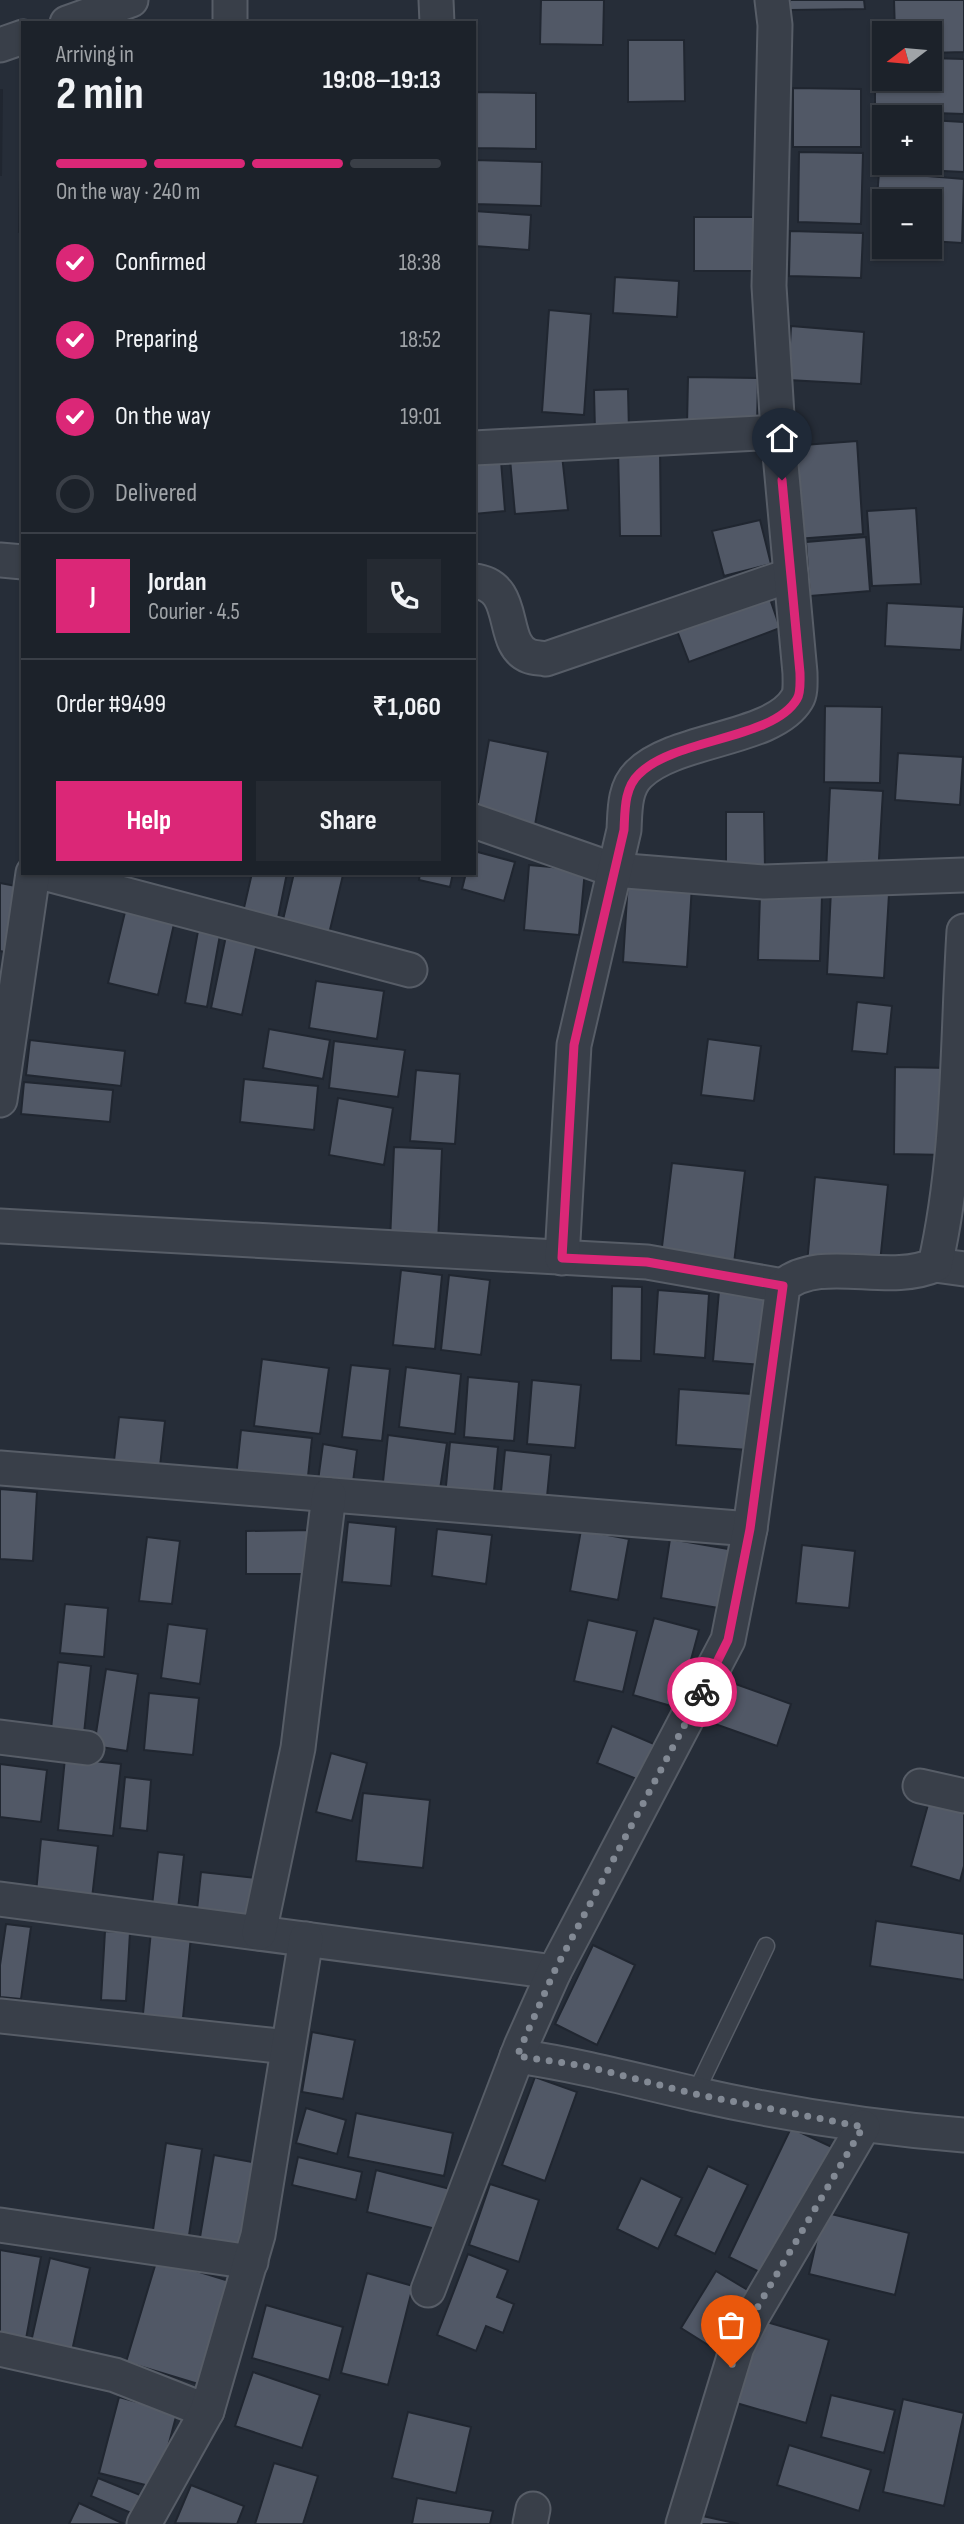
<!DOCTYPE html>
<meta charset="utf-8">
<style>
body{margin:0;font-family:"Sofia Sans Condensed",sans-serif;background:#252a32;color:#f1f3f6;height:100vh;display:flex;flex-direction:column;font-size:26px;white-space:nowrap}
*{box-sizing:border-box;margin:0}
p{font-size:23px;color:#a0a4a8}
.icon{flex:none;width:38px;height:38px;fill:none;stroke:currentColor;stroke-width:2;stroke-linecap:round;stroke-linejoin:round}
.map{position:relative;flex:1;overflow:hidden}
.drawer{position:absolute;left:21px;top:21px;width:455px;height:854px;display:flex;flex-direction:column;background:#1c222a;border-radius:0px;box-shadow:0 2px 5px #0004,0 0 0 2px #3a3f47}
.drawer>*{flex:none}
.needle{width:46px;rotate:254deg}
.controls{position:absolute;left:872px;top:21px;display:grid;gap:14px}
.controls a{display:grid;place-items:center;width:70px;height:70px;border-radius:0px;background:#1c222a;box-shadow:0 2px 5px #0004,0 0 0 2px #3a3f47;font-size:35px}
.pin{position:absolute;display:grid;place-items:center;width:60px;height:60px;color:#fff;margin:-72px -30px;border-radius:50% 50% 50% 0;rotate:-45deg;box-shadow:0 0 7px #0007}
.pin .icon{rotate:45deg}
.courier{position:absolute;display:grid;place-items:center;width:70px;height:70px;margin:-35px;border:5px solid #db2777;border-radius:50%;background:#fff;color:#222;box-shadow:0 2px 9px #0007}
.summary em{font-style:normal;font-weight:700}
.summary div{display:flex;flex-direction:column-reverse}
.summary{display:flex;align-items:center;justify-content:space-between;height:119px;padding:0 35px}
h1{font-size:46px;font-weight:700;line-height:52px}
.bar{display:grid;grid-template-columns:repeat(4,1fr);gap:10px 7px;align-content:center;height:84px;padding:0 35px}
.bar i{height:9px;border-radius:5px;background:#3a3f47}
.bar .on{background:#db2777}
.bar p{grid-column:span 4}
.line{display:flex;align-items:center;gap:18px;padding:0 35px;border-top:2px solid #3a3f47}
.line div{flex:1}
.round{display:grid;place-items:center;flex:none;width:74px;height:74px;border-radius:0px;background:#252a32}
ol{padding:0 35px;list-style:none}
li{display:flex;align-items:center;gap:21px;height:77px}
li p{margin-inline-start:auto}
li .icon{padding:7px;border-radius:50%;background:#db2777;color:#fff;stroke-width:4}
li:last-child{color:#a0a4a8}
li i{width:38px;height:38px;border:4px solid #3a3f47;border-radius:50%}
.action{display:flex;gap:14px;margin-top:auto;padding:14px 35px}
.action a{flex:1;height:80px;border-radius:0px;background:#db2777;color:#fff;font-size:28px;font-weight:700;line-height:80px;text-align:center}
.action a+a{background:#252a32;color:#f1f3f6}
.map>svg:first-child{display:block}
</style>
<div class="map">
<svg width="964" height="2524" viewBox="0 0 964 2524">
<rect width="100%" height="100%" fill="#262d38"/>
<!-- building -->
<g fill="#515866" stroke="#202630" stroke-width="2">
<path d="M541,0h63l-1,45 -63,-1z"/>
<path d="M790,0h74l1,9 -75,1z"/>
<path d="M894,0h70v52l-35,1v-20h-34z"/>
<path d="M628,40h56l1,61 -57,1z"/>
<path d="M875,57h9v22h45v-21l35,1v55l-89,-3z"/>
<path d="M793,88l68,1v58h-68z"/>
<path d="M0,90h2l-1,85h-1z"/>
<path d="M474,92l62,1v56l-62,-1z"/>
<path d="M883,118l1,45h45v-43l35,2v50l-84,-4z"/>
<path d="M799,152l64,1 -2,71 -63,-2z"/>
<path d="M474,160l68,2 -1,44 -67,-2z"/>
<path d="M879,172l85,7 -2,64 -33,-2v-40h-45v37l-10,-1z"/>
<path d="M20,181h3v52l-4,-1z"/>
<path d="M474,211l57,4 -2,35 -55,-4z"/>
<rect x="694" y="217" width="67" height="54"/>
<path d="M790,231l73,2 -2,45 -72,-2z"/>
<path d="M615,277l64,4 -2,36 -64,-4z"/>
<path d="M549,310l42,4 -7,101 -42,-3z"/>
<path d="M791,326l73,6 -3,52 -73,-4z"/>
<path d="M688,377l70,1 -1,49 -70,-1z"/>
<path d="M628,389l1,43h-34l-1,-42z"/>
<path d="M857,441l6,93 -67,5 -6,-93z"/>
<path d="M618,448h42l1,88h-41z"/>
<path d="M562,455l6,55 -53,4 -5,-55z"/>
<path d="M501,461l4,50 -31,3v-51z"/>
<path d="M916,508l5,76 -49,2 -5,-75z"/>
<path d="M760,520l11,44 -47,12 -12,-45z"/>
<path d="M866,537l4,54 -60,5 -4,-54z"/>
<path d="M768,593l12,35 -91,34 -13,-34z"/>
<path d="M887,603l77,4 -3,43 -76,-4z"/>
<path d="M825,706l57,1 -2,76 -56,-1z"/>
<path d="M489,740l59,12 -13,73 -59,-11z"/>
<path d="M898,753l65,4 -3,48 -65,-5z"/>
<path d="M830,788l53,3 -5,84 -52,-3z"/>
<path d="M726,812h38l1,57 -39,-1z"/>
<path d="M474,851l41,11 -11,39 -42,-12 4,-16h8z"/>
<path d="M529,865l56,5 -6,65 -55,-5z"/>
<path d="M252,873h35l-12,60 -35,-8z"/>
<path d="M294,873l49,2 -14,59 -47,-10z"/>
<path d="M420,873h33l-3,14 -31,-7z"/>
<path d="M628,881l64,4 -5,82 -64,-5z"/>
<path d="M0,883l21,4 -12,66 -9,-2z"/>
<path d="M831,890l58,4 -5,84 -57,-4z"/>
<path d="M760,894l62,1 -2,66 -62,-1z"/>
<path d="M125,912l49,12 -16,71 -50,-12z"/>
<path d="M198,931l22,4 -13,72 -22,-4z"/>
<path d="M226,936l31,7 -15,72 -31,-7z"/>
<path d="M316,981l68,10 -7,48 -68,-11z"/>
<path d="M857,1002l35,4 -5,48 -35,-3z"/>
<path d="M269,1029l61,11 -7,39 -60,-11z"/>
<path d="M708,1039l53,7 -7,55 -53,-6z"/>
<path d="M30,1040l95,11 -4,35 -95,-11z"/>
<path d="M334,1041l71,9 -7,47 -69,-9z"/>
<path d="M895,1067l55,1 -2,87 -54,-1z"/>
<path d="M416,1070l44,4 -5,70 -45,-3z"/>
<path d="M244,1079l74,7 -4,44 -74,-8z"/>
<path d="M24,1082l89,8 -3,32 -89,-8z"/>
<path d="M338,1098l55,10 -9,57 -55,-10z"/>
<path d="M394,1147l48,2 -4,94 -48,-2z"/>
<path d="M672,1163l73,8 -11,92 -73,-8z"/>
<path d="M815,1177l73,8 -9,87 -72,-8z"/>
<path d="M401,1270l41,5 -7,74 -42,-4z"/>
<path d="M449,1275l41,5 -9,75 -40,-5z"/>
<path d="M612,1286l30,1 -1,74 -30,-1z"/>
<path d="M658,1290l51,4 -4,64 -51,-4z"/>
<path d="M719,1291l50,5 -7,69 -49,-4z"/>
<path d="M262,1359l67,9 -9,66 -66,-8z"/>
<path d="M351,1365l39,4 -8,72 -40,-4z"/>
<path d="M406,1367l55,7 -6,60 -56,-7z"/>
<path d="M468,1377l51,5 -5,59 -50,-4z"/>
<path d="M532,1380l49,5 -6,63 -48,-4z"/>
<path d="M679,1389l73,5 -3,56 -73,-5z"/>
<path d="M119,1417l46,4 -5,45 -46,-5z"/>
<path d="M241,1430l71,8 -5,48 -71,-8z"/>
<path d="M388,1435l59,8 -8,53 -57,-5z"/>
<path d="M450,1442l48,5 -5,55 -48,-5z"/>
<path d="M323,1444l34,6 -5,40 -35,-2z"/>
<path d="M505,1450l46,5 -5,52 -46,-5z"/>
<path d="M0,1489l37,3 -4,69 -33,-2z"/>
<path d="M348,1522l48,5 -5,59 -49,-4z"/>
<path d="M437,1529l55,6 -6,49 -54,-8z"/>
<path d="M313,1530v44h-67v-43z"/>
<path d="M581,1530l48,9 -11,61 -48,-9z"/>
<path d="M147,1537l33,4 -8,63 -33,-3z"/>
<path d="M670,1539l64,11 -10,59 -63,-11z"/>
<path d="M802,1545l53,6 -6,57 -53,-5z"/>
<path d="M65,1604l43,4 -4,49 -44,-4z"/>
<path d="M654,1618l45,12 -21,78 -45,-13z"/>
<path d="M588,1620l49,11 -14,61 -49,-11z"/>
<path d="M168,1624l39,5 -7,55 -39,-6z"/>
<path d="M58,1662l33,4 -8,77 -33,-4z"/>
<path d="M106,1669l32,5 -11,77 -33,-5z"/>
<path d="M730,1682l61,22 -14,42 -62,-22z"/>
<path d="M149,1693l50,5 -6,57 -49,-5z"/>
<path d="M612,1726l42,18 -15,36 -42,-17z"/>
<path d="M331,1753l36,10 -15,58 -36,-9z"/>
<path d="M65,1758l56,6 -8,72 -55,-6z"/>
<path d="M0,1764l47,6 -6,52 -41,-5z"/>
<path d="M125,1777l26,3 -4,51 -27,-3z"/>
<path d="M363,1793l67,7 -7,68 -67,-7z"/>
<path d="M929,1801l35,10v55l-4,15 -49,-15z"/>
<path d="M41,1839l57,7 -6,52 -56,-5z"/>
<path d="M158,1852l26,3 -6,54 -26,-3z"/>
<path d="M201,1872l64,7 -4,38 -64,-7z"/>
<path d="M876,1921l88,13v46l-94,-14z"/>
<path d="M6,1924l25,3 -10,72 -21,-2v-32z"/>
<path d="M105,1931l25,1 -4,69 -25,-1z"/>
<path d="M151,1931l40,5 -9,92 -40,-4z"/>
<path d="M593,1945l42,20 -38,80 -42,-21z"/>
<path d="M312,2032l43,8 -12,59 -41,-7z"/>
<path d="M535,2077l42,15 -32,89 -43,-16z"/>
<path d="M306,2108l40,12 -9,34 -41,-11z"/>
<path d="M356,2113l97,20 -9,43 -96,-19z"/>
<path d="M791,2128l43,20 -62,130 -43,-21z"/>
<path d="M166,2143l36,6 -15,100 -36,-6z"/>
<path d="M214,2155l43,8 -15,87 -43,-7z"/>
<path d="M298,2157l64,15 -6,28 -64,-15z"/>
<path d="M708,2166l40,19 -33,69 -40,-19z"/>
<path d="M376,2170l78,20 -10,41 -77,-19z"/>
<path d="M641,2178l41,20 -24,51 -41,-20z"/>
<path d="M490,2184l49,16 -20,62 -50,-17z"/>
<path d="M823,2212l86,21 -14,62 -86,-21z"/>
<path d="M0,2250l41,7 -15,82 -26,-5z"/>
<path d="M468,2254l40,16 -11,27 17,7 -11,29 -17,-7 -10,25 -39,-16z"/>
<path d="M50,2258l40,10 -18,83 -41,-9z"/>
<path d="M157,2259l82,25 -31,103 -82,-25z"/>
<path d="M716,2271l35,21 -35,58 -35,-22z"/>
<path d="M367,2273l46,13 -25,99 -47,-12z"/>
<path d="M266,2305l77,22 -14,53 -77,-22z"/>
<path d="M756,2319l73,21 -23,83 -73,-21z"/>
<path d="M253,2372l67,23 -18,53 -67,-22z"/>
<path d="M831,2395l64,15 -11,43 -63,-16z"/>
<path d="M119,2397l58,16 -20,75 -58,-15z"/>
<path d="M903,2399l61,14 -20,93 -61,-14z"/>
<path d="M408,2412l63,15 -15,66 -64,-15z"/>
<path d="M789,2445l82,25 -12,41 -82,-26z"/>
<path d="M274,2463l44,13 -15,48h-48z"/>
<path d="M98,2478l52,21 -7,19 -52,-22z"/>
<path d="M191,2485l53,21 -7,18 -62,-1z"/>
<path d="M417,2498l76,13 -3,13h-78z"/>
<path d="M79,2503l45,21h-55z"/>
<path d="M698,2515l41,9h-43z"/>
</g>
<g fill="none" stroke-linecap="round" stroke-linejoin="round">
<defs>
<path id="service" d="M695,2094l71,-148"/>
<g id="minor">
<path d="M436,0l1,23"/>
<path d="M67,23l64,-23"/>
<path d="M230,23v-23"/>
<path d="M0,45l23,-8"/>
<path d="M474,448l304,-16"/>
<path d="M0,560l23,2"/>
<path d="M474,581c46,5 24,63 55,75 5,2 12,2 17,3l245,-84"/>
<path d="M474,821l140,49 150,12 200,-7"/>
<path d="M44,873l366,97"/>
<path d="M0,1100l33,-227"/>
<path d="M0,1226l647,36 136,24"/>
<path d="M562,1258l12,-213 50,-215c1,-19 0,-42 15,-56 36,-36 134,-34 158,-75 4,-6 3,-18 3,-26l-22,-241 -9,-146 6,-261 -3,-25"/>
<path d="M935,1265l29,4"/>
<path d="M0,1468l750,61"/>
<path d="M0,1737l87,11"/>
<path d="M920,1786l44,10"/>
<path d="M0,1899l554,73"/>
<path d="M259,1933l39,-185 31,-253"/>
<path d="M0,2016l288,31"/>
<path d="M517,2056c61,9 118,24 178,38 89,20 178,34 269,41"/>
<path d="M0,2225l251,37"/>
<path d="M428,2290l93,-244 33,-74 174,-332 22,-111 33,-243c38,-32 104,0 152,-21 25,-109 22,-223 29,-334"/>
<path d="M0,2349l115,26 92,36"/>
<path d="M144,2524l63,-113 51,-176 48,-296"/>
<path d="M530,2524l3,-15"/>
<path d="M683,2524l54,-177 16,-32 110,-188"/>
</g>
</defs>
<!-- service casing -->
<use href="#service" stroke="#575d67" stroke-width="19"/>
<!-- minor casing -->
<use href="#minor" stroke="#575d67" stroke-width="37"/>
<!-- service -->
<use href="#service" stroke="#393f49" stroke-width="16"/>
<!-- minor -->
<use href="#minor" stroke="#393f49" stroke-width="33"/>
</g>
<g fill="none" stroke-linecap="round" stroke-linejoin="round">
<!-- done -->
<path stroke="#828994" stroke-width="7" stroke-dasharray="0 12.6" d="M702,1692l-148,280 -37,84 68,10 110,28 168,33 -110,188 -22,52"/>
<!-- route -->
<path stroke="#db2777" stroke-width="9" d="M702,1692l26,-52 22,-111 33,-243 -136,-24 -85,-4 12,-213 50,-215c1,-19 0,-42 15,-56 36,-36 134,-34 158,-75 4,-6 3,-18 3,-26l-18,-193"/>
</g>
</svg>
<div class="controls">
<a><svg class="needle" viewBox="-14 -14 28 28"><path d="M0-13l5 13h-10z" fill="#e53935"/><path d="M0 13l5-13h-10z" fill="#a0a4a8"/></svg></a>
<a>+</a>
<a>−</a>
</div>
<div class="pin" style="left:731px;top:2367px;background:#ea580c"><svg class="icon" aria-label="bag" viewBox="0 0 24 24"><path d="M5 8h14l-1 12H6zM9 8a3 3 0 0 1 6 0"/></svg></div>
<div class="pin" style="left:782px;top:480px;background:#1f2937"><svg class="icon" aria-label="home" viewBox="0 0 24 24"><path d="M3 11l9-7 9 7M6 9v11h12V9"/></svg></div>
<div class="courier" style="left:702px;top:1692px"><svg class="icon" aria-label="bike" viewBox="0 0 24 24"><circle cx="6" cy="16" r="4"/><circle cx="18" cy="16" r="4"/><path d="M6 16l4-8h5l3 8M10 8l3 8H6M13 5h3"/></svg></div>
<section class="drawer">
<div class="summary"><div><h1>2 min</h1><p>Arriving in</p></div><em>19:08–19:13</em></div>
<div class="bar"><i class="on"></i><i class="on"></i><i class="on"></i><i></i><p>On the way · 240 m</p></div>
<ol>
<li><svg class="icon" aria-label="check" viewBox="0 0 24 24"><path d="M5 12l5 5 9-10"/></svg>Confirmed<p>18:38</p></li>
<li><svg class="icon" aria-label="check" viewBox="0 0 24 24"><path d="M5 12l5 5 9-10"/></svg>Preparing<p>18:52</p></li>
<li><svg class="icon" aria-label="check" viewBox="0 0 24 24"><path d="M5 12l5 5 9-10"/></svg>On the way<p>19:01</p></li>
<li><i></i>Delivered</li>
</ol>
<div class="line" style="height:126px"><b class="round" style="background:#db2777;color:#fff">J</b><div><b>Jordan</b><p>Courier · 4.5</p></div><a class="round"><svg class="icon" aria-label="phone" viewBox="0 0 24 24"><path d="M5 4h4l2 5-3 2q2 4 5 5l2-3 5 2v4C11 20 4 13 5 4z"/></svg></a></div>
<div class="line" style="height:91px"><div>Order #9499</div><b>₹1,060</b></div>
<div class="action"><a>Help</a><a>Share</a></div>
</section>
</div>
